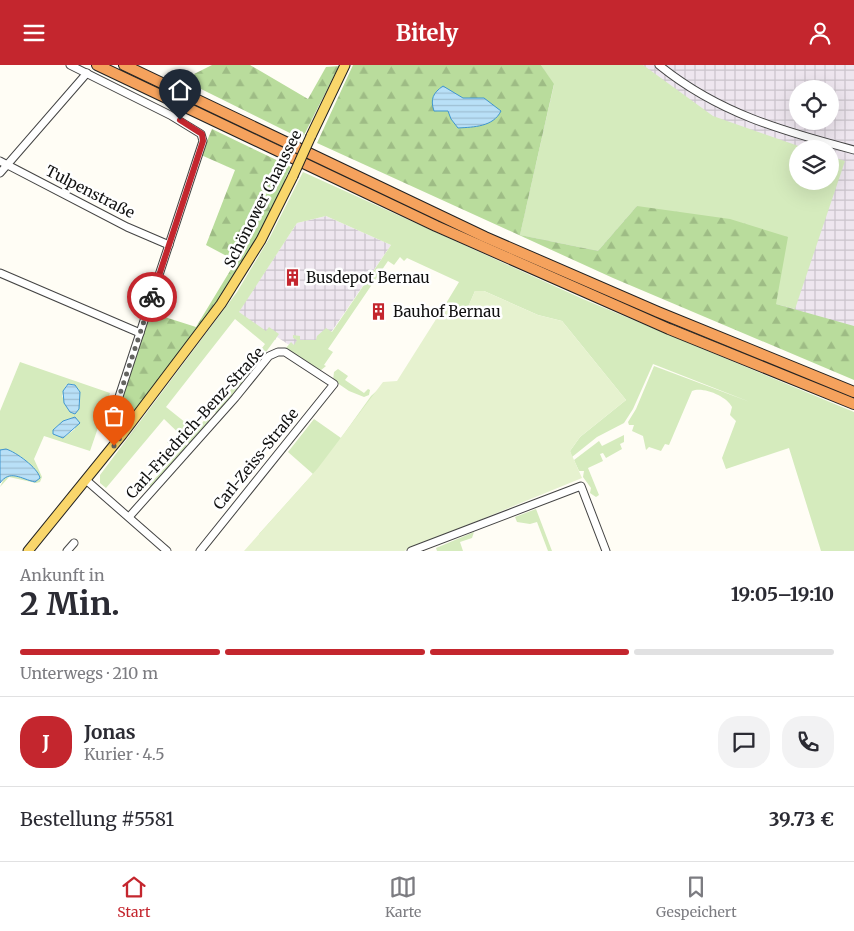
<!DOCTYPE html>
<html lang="de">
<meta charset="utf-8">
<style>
body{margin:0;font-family:Merriweather,serif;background:#f2f2f3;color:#2b2b33;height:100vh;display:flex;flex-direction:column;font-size:19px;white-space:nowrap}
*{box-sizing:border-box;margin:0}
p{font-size:16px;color:#7c7c81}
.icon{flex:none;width:28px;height:28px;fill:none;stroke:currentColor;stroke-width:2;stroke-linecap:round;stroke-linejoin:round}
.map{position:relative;height:486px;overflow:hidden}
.sheet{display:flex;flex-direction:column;background:#fff;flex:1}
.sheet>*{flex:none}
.tools{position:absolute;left:789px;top:15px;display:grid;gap:10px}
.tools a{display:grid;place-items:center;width:50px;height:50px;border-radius:50%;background:#fff;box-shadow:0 5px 20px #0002;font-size:25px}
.pin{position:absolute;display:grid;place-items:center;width:42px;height:42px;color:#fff;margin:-51px -21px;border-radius:50% 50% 50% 0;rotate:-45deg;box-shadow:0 0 5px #0007}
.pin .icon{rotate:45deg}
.courier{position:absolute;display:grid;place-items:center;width:50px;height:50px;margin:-25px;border:4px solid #c4262e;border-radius:50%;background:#fff;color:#222;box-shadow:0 1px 6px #0007}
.head em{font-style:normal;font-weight:700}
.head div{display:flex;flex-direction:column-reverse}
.head{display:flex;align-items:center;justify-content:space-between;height:85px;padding:0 20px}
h1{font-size:32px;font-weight:700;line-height:38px}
.bar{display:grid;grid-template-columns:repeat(4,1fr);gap:8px 5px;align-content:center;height:60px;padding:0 20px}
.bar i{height:6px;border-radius:4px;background:#e1e1e2}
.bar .active{background:#c4262e}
.bar p{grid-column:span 4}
.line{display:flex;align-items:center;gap:12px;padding:0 20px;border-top:1px solid #e1e1e2}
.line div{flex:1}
.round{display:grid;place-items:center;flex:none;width:52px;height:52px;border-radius:20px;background:#f2f2f3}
header{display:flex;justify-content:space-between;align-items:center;height:65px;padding:0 20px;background:#c4262e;color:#fff;font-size:22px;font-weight:700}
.menu{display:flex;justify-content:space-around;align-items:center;height:70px;border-top:1px solid #e1e1e2;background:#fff;font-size:14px;color:#7c7c81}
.menu a{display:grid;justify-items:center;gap:2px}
.menu .active{color:#c4262e}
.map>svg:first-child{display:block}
</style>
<header><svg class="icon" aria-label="menu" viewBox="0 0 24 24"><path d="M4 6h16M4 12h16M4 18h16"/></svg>Bitely<svg class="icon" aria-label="person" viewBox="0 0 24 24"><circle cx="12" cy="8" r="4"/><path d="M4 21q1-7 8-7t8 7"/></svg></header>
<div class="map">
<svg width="854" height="486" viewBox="0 0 854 486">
<defs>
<pattern id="industrial-grid" width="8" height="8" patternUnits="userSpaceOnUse" patternTransform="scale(1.25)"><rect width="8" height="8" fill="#eee6ef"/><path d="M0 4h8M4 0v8" fill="none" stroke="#cbc4cc"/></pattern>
<pattern id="forest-firs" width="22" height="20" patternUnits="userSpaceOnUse" patternTransform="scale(1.25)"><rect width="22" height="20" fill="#b9dc9c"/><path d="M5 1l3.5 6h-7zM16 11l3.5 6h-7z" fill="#9ebc85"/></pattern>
<pattern id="water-rules" width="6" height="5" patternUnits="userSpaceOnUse" patternTransform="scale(1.25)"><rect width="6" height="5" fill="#b9e0f7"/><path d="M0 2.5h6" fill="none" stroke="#9ebfd3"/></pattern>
</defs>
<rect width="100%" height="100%" fill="#fffdf5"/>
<!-- industrial -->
<g fill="url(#industrial-grid)" fill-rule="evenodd">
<path d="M541,0h313v274l-334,-104 34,-150zM798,24h32v32h-32zM798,84h32v32h-32z"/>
<path d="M326,151l65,29 -79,115 -35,-23 -2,3 -38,-26 60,-91z"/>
</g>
<!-- grass -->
<g fill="#d5ebbd" fill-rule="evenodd">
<path d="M541,0h102l70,51 94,33h-9v32h32v-25l15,5 -50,148 -19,-5 -139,-98 -39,45 -78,-16 34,-150z"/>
<path d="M303,107l280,127 271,113v139h-33l-32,-103 -63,21 -4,-11 14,-37 -6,-6 2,-8c-5,-11 -30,-21 -40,-16l-23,54 -4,-1 -4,7 -12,-4 -3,3 -3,-14 -11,-5 2,-6h-5l-1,-3 8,-13 18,-43 96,36 -97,-38 -20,45 -9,14 -27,14 -25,20 -2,-6 10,-14 46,-37 -64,-79 -24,-6 -54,-24h-9l-12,28 -18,-14 14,-23 -52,-24 -3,3 -4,-4 -6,8 -6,-4 -60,88 5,3 -9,13 2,1 -6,5 -34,-23 5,-6 3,3 3,-5 -4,-2v-3l7,1v4h16l1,-4 9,-8 6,4 59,-87 -65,-29 -29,7 -58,89 27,19 3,-4 10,7 -29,40 -34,40 -1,-3 50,-67 -30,-25 -69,88 30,24 10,-13 4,3 -20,23 -26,-25 -58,69 -6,-5v-8l137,-183 33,-55z"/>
<path d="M20,297l90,31 -20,58 -46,-15 -10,23 8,18 -2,5 -4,1 -27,-6 -9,10 5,-11 7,-1 6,2 16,-8 -23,-18 -11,-1v-39zM73,319l6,6 1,14 -10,8 -8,-16 4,-11zM75,352v12l-12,9 -10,-8 10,-9z"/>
<path d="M338,304l10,7 -3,4 19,13 4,-4 2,1 -1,5 -5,2 -15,-6 -16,-11 1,-8z"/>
<path d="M380,323l104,130 -8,3 -217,13 54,-60 -25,-22 26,-33 27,19 30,-42z"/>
<path d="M624,370v7l-4,2 2,5 -16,9 -3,-5 -3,1 3,7 -15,7 11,27 -3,2 -6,-4 1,-5 -8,-11 1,-6h-5l-5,-11 25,-19 3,5z"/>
<path d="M171,372l8,2 8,7 -36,42 -6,-10 6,5 28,-31 -12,-10z"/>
<path d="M536,444l16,42h-4l-11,-29 -7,2 -13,-2 -2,-5z"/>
<path d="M474,467l-2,6 -12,4 3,9h-26l-1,-3z"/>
</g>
<!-- forest -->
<g fill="url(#forest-firs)" fill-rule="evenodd">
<path d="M212,0h38l58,34 18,-32 13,-1 -37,73 -103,-51 -5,-14z"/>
<path d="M353,0h188l13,19 -34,151 78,16 39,-45 93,13 58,18 -12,67 78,22v54l-241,-102 -296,-135zM449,26l14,7h21l-33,21 -2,-8h-15z"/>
<path d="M212,64l79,38 -6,12 2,1 -25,51 -49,80 -85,111h-13l34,-110 47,15 40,-66 -30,-16 29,-75 -34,-15z"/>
</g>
<!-- pitch -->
<path fill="#e6f2cf" d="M475,226h9l54,24 24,6 64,79 -46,37 -10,14 12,27 -178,73h-160l74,-83 65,-86 14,-1 48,-76 18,13z"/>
<!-- water -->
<g fill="url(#water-rules)" stroke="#3f96cf">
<path d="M443,21l20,12h21l17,13c-8,16 -27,16 -43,17l-7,-9 -3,-8h-14c-4,-12 -1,-18 9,-25z"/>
<path d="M68,319l7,1 5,7 -1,17 -4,5 -5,-2 -6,-9 -1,-12z"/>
<path d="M75,352l5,6 -17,15 -10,-4v-4l10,-9z"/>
<path d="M6,384c10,3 32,19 34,29l-5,4c-14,-3 -25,-13 -35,1v-33z"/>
</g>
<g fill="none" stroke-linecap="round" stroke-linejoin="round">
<defs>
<g id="minor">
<path d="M70,0l100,50 31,19 2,7 -91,277v7l10,10"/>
<path d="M659,0c59,48 123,66 195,85"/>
<path d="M0,96l127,66 42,18"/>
<path d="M0,108l87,-100"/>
<path d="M0,208l140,60"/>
<path d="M86,415l81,71"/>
<path d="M129,452l106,-119 34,-42 9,-4h7l49,32 -134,167"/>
<path d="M67,486l7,-8"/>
<path d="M411,486l170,-65 25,65"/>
</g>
<g id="major">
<path d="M311,71l34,-71"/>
<path d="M28,486l94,-116 99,-131 40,-64 32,-64"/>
</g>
<g id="highway">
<path d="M97,0l339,161 233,103 185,75"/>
<path d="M124,0l361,172 173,75 196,80"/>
</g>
</defs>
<!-- minor casing -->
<use href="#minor" stroke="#444" stroke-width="9"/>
<!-- major casing -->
<use href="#major" stroke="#222" stroke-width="11"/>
<!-- highway casing -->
<use href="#highway" stroke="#222" stroke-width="12"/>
<!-- minor -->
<use href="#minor" stroke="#fff" stroke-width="7"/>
<!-- major -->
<use href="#major" stroke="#f9d66b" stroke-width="9"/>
<!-- highway -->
<use href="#highway" stroke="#f5a25d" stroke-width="10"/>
<defs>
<path id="major-bridge" d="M293,111l18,-40"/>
</defs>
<!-- major-bridge casing -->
<use href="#major-bridge" stroke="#222" stroke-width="11" stroke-linecap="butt"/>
<!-- major-bridge -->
<use href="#major-bridge" stroke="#f9d66b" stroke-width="9"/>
</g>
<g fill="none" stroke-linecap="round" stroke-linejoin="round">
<!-- done -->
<path stroke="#646461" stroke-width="5" stroke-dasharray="0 9" d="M114,381l8,-11 -10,-10v-7l40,-121"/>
<!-- route -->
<path stroke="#c4262e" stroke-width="6" d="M152,232l51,-156 -1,-7 -22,-14"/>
</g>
<!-- icons -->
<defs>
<symbol id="building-bare" viewBox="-9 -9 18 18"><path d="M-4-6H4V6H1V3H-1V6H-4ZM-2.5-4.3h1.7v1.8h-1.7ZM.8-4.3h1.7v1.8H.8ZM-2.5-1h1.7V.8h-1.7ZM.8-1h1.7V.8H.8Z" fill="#c4262e" stroke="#fff" stroke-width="2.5" paint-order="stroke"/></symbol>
</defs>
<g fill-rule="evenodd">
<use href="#building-bare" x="280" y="200" width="25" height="25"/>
<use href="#building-bare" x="366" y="234" width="25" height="25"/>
</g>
<g text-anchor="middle" stroke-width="5" stroke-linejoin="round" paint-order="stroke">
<!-- street labels -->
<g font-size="15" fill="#111" stroke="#fff">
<text transform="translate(90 127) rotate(27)" y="5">Tulpenstraße</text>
<text transform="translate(263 134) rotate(-63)" y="5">Schönower Chaussee</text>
<text transform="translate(195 358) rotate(-48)" y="5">Carl-Friedrich-Benz-Straße</text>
<text transform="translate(256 394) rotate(-51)" y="5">Carl-Zeiss-Straße</text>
</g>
<!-- poi labels -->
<g font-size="15" fill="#111" stroke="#fff" text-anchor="start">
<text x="306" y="218">Busdepot Bernau</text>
<text x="393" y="252">Bauhof Bernau</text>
</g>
</g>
</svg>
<div class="tools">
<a><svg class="icon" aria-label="locate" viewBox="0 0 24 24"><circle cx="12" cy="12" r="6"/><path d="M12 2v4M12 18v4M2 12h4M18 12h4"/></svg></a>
<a><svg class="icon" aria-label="layers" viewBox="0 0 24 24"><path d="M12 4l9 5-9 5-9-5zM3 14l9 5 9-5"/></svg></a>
</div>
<div class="pin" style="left:114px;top:381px;background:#ea580c"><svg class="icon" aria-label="bag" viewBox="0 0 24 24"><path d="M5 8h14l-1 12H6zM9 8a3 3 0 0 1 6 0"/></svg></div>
<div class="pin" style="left:180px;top:55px;background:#1f2937"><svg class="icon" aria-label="home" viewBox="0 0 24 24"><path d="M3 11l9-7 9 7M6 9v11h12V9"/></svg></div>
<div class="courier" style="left:152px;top:232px"><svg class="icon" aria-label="bike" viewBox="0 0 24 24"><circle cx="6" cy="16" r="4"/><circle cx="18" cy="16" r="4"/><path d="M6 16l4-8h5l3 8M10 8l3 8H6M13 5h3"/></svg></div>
</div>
<section class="sheet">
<div class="head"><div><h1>2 Min.</h1><p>Ankunft in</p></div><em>19:05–19:10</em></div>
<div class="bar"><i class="active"></i><i class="active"></i><i class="active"></i><i></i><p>Unterwegs · 210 m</p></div>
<div class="line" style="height:90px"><b class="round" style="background:#c4262e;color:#fff">J</b><div><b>Jonas</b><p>Kurier · 4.5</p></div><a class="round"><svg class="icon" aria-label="chat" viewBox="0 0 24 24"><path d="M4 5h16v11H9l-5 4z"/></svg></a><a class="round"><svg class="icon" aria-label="phone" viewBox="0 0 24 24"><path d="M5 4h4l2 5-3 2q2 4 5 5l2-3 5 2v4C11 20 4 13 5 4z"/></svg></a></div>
<div class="line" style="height:65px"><div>Bestellung #5581</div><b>39.73 €</b></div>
</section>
<nav class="menu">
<a class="active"><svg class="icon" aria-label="home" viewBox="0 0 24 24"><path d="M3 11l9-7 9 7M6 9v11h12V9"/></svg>Start</a>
<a><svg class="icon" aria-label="map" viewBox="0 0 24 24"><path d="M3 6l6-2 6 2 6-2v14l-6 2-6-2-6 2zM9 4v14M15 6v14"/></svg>Karte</a>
<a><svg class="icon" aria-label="saved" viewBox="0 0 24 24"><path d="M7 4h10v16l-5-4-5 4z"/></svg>Gespeichert</a>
</nav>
